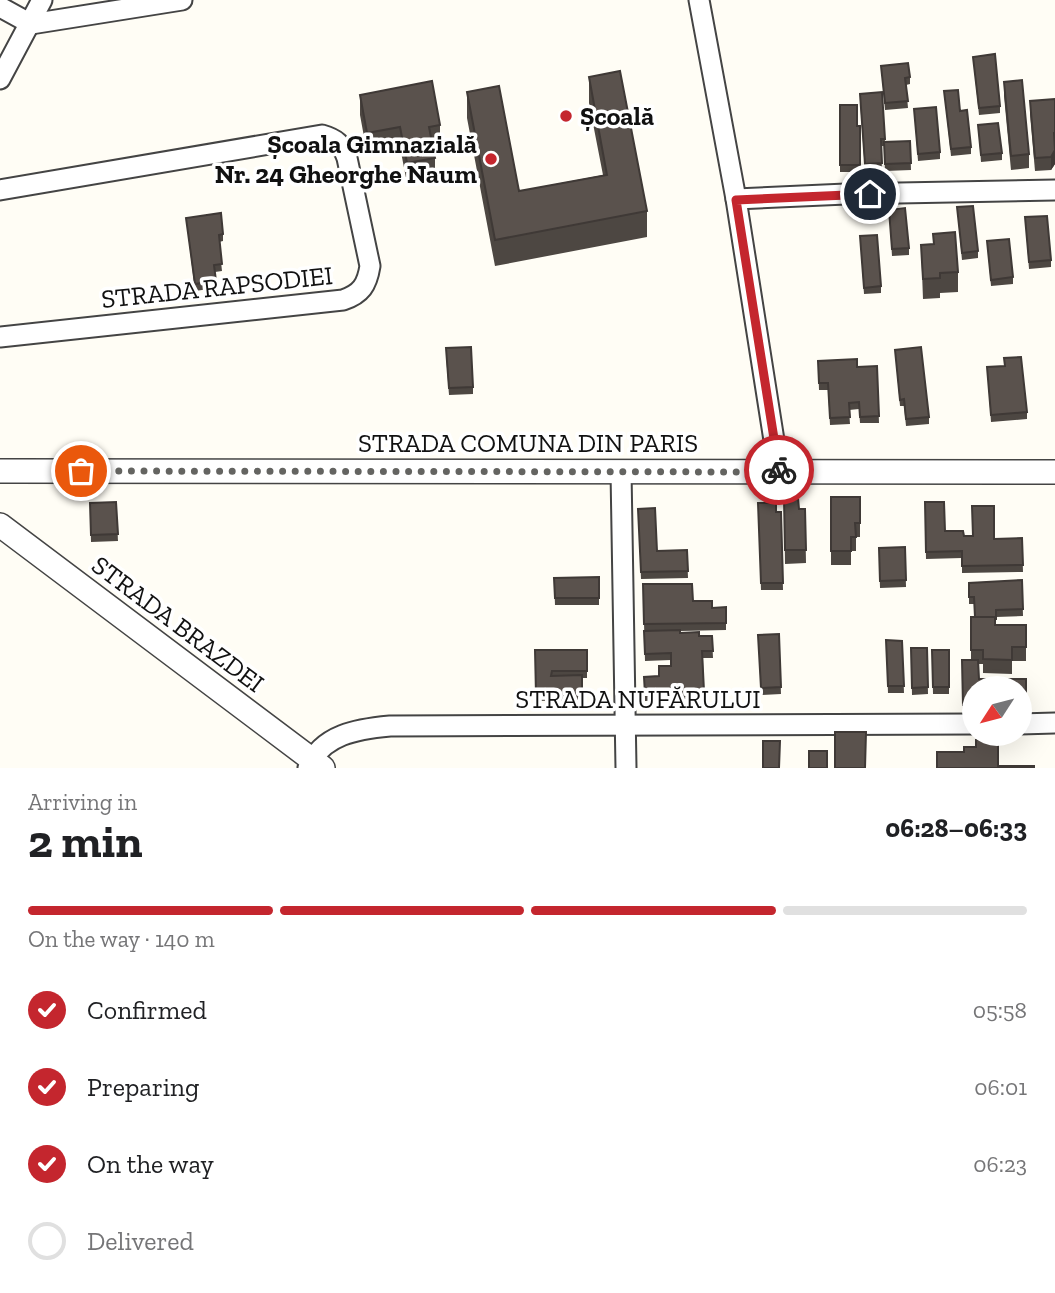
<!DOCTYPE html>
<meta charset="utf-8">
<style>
body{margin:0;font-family:"Zilla Slab",serif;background:#f6f6f6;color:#202124;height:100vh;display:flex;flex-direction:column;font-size:26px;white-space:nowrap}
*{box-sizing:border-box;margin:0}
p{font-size:23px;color:#757577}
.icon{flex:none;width:38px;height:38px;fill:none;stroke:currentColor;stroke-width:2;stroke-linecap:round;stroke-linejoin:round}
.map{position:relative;height:768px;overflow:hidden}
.panel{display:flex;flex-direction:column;background:#fff;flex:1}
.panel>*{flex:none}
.needle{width:46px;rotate:234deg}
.fabs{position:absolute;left:962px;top:676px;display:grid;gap:14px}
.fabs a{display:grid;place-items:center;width:70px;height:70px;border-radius:50%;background:#fff;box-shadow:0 7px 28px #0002;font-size:35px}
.pin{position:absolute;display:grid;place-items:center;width:60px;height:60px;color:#fff;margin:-30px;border:4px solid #fff;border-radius:50%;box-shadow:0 2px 7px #0007}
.courier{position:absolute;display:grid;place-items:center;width:70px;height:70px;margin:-35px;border:5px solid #c4262e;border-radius:50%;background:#fff;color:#222;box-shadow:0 2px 9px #0007}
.summary em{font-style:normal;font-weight:800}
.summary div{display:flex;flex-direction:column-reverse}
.summary{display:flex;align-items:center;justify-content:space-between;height:119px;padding:0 28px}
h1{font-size:46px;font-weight:800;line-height:52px}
.bar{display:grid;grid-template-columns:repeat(4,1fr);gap:10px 7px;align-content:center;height:84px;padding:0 28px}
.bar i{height:9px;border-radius:5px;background:#e0e0e0}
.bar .on{background:#c4262e}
.bar p{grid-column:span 4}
ol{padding:0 28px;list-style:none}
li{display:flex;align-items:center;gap:21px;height:77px}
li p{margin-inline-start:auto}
li .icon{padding:7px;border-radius:50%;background:#c4262e;color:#fff;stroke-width:4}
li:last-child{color:#757577}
li i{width:38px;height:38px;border:4px solid #e0e0e0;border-radius:50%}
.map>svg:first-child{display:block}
</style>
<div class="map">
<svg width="1055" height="768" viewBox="0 0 1055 768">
<rect width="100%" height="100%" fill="#fffdf5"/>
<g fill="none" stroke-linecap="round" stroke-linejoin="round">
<defs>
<g id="minor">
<path d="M699,0l37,199 43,273"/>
<path d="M0,7l31,17 151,-24"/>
<path d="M0,79l42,-79"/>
<path d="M0,190l322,-55c14,4 20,9 25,23l23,108c-3,19 -9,28 -27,34l-343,37"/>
<path d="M736,199l110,-5 209,-4"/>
<path d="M621,471l5,297"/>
<path d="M1020,724l35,-1"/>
<path d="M308,768c14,-34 50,-39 82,-42l585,-2"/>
</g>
<g id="tertiary">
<path d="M0,471l1055,1"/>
<path d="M0,525l323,243"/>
</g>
</defs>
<!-- minor casing -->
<use href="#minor" stroke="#444" stroke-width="23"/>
<!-- tertiary casing -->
<use href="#tertiary" stroke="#444" stroke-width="26"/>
<!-- minor -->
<use href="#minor" stroke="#fff" stroke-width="19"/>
<!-- tertiary -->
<use href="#tertiary" stroke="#fff" stroke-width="23"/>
</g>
<!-- wall -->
<g fill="#4d4742">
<path d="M973,57l27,49v7l-21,2z"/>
<path d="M881,66l29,11v7l-4,1 2,23 -23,2z"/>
<path d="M589,77l58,134v26l-152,29 -28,-148v-26l52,99 84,-16 -14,-72z"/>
<path d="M1004,82l25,72v14l-18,2 -7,-74z"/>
<path d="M944,91l27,56v7l-20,2z"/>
<path d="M882,92l3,50 25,-1 1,29 -26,1 -1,-25h-3l1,24 -17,1 -5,-70z"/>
<path d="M360,95l80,30v20l-7,1 2,12v20l-28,5 -7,-36 -33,6 -7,-38z"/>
<path d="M1055,99v65l-4,6 -16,1 -5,-57v-13z"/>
<path d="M840,105l17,21h3v46h-20z"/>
<path d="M914,109l26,43v7l-22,2z"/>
<path d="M978,125l24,28v7l-21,2z"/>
<path d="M957,207l21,44v7l-16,2z"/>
<path d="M889,210l20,38v7l-17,1z"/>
<path d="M1025,217l26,43v7l-22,2z"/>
<path d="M186,218l37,16v7l-4,1 3,29 -7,1 1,16 -21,3z"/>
<path d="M860,236l21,50v7l-17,1z"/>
<path d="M987,241l26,36v7l-22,2z"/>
<path d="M921,245l37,27v20l-18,1v5l-17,1z"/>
<path d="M895,350l34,67v7l-23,2 -2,-20h-4z"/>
<path d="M446,355l27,32v7l-24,1z"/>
<path d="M1004,358l23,54v7l-36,3 -4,-55 17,-1z"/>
<path d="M818,361l39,6 20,-1 2,57h-19l-1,-14 -10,1 1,14 -20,1 -2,-35h-9z"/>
<path d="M831,497h29v40h-4v14h-5v14h-20z"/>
<path d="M784,499l15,10h6l1,54 -21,1z"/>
<path d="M116,502l2,39 -27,1 -1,-39z"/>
<path d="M925,502l20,29 19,5 30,3 28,-1 1,34 -61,1v-15l-36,1z"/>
<path d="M758,503l18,9h5l2,78h-22z"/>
<path d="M638,509l19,42 30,-1 1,28 -47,1z"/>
<path d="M905,547l1,40 -26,1 -1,-40z"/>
<path d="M599,577v28h-44l-1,-27z"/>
<path d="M1022,580l1,36 -27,1v8h30v36h-14v13l-29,-1v-9h-4v15h47v32h-6v-23h-45v24h-12l-1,-52h9v-43h4l-1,-13h-5v-21z"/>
<path d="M643,584l69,24 14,-1v23l-46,1v2l19,3h13l1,22h-10l1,40 -59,3 -1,-24 15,-1 12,-10v-6l-26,1z"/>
<path d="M779,634l2,60 -20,1 -3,-60z"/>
<path d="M886,640l16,1 2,52h-16z"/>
<path d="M911,648h16l1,46 -16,1z"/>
<path d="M535,650h52v28h-5v22l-46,1z"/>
<path d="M932,650h17v44h-16z"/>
</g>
<!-- shaded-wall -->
<path fill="#3f3936" d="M1055,150v14l-4,6v-13z"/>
<!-- building -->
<g fill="#5a524d" stroke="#3f3936" stroke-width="2">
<path d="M995,54l5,52 -21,2 -6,-51z"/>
<path d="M908,63l2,14 -5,1 3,23 -23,2 -4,-37z"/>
<path d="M620,71l27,140 -152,29 -28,-148 32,-6 20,105 88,-16 -18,-98z"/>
<path d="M1022,80l7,74 -18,2 -7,-74z"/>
<path d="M432,81l8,44 -11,2 6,31 -28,5 -7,-36 -33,6 -7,-38z"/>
<path d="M958,90l2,21 7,-1 4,37 -20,2 -7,-58z"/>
<path d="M882,92l3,47h-4l1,24 -17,1 -5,-70z"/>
<path d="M1055,99v34h-1l1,17 -4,7 -16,1 -5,-57z"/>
<path d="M840,105h17v21h3v39h-20z"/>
<path d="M936,107l4,45 -22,2 -4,-45z"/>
<path d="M998,123l4,30 -21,2 -3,-30z"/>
<path d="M910,141l1,22 -26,1 -1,-22z"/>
<path d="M973,206l5,45 -16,2 -5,-46z"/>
<path d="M905,208l4,40 -17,1 -3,-39z"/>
<path d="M221,213l2,21 -4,1 3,29 -8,1 2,16 -21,3 -9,-66z"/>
<path d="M1047,216l4,44 -22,2 -4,-45z"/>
<path d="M955,232l3,40 -18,1v5l-17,1 -2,-34 13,-1 -1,-10z"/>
<path d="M877,235l4,51 -17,2 -4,-52z"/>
<path d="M1009,239l4,38 -22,3 -4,-39z"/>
<path d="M471,347l2,40 -24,1 -3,-40z"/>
<path d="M921,347l8,70 -23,2 -2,-20 -4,1 -5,-50z"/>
<path d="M1021,357l6,55 -36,3 -4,-48 18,-1 -1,-8z"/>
<path d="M857,359v8l20,-1 2,50 -19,1 -1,-15 -10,1 1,14 -20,1 -2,-35h-9l-1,-22z"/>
<path d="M831,497h29v26h-5l1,14h-5v14h-20z"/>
<path d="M798,498l1,11h6l1,41h-21l-1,-51z"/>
<path d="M116,502l2,32 -27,1 -1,-32z"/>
<path d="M925,502h19l1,29h18l1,5h9l-1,-30h22v33l28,-1 1,27 -61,1v-15l-36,1z"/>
<path d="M758,503h18v9h5l2,71h-22z"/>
<path d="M655,508l2,43 30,-1 1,21 -47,1 -3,-63z"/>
<path d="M905,547l1,33 -26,1 -1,-33z"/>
<path d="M599,577v21h-44l-1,-20z"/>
<path d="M1022,580l1,29 -27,1v9h-1v-2h-20l-1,-20h-5v-14z"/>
<path d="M643,584h49l1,17h19v7l14,-1v16l-82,1z"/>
<path d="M971,617h24v8h31v22h-14v13l-29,-1v-9h-12z"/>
<path d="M680,630v3l19,-1v4h13l1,15h-11l2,40 -59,3 -1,-17 15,-1v-10h12v-13l-26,1 -1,-23z"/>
<path d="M779,634l2,53 -20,1 -3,-53z"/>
<path d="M886,640l16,1 2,45h-16z"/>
<path d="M911,648h16l1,39 -16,1z"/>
<path d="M535,650h52v21h-35l-1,5 31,-1v18l-46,1z"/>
<path d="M932,650h17v37h-16z"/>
<path d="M962,660h16l1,19h47v25h-6v-16h-45v17h-12z"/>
<path d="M835,732h31l-1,36h-30z"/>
<path d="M976,740h22v26h36v2h-97v-16h27v-5h12z"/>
<path d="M763,741h17l-1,27h-16z"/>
<rect x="809" y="751" width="18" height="17"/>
</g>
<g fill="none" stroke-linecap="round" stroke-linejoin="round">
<!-- done -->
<path stroke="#646461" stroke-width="7" stroke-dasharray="0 12.6" d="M81,471l698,1v-2"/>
<!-- route -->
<path stroke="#c4262e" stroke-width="9" d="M779,470l-43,-270 134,-6"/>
</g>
<!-- markers -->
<g fill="#c4262e" stroke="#fff" stroke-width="2.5">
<circle cx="566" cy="116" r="7"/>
<circle cx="491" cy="159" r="7"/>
</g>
<g text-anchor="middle" stroke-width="7" stroke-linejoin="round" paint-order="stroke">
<!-- poi labels -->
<g font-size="26" font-weight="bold" fill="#111" stroke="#fff" text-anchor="start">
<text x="580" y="125">Școală</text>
<text x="477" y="153" text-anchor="end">Școala Gimnazială<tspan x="477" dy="30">Nr. 24 Gheorghe Naum</tspan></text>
</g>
<!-- street labels -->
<g font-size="26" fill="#111" stroke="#fff">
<text transform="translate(217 287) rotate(-6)" y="9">STRADA RAPSODIEI</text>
<text x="528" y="452">STRADA COMUNA DIN PARIS</text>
<text transform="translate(178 624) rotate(37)" y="9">STRADA BRAZDEI</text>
<text x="638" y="708">STRADA NUFĂRULUI</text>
</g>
</g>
</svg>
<div class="fabs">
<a><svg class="needle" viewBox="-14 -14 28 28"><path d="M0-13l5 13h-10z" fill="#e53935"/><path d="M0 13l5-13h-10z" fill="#757577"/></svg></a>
</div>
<div class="pin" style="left:81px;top:471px;background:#ea580c"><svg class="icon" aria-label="bag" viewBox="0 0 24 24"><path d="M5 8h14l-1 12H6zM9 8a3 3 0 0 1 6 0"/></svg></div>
<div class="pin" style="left:870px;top:194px;background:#1f2937"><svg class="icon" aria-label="home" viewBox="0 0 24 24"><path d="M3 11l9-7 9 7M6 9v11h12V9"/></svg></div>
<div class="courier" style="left:779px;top:470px"><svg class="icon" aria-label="bike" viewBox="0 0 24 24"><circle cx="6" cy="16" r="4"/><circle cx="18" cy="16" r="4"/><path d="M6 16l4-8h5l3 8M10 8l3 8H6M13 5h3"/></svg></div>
</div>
<section class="panel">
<div class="summary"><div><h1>2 min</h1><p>Arriving in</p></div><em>06:28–06:33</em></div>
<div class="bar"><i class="on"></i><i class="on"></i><i class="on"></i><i></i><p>On the way · 140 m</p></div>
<ol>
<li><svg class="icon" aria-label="check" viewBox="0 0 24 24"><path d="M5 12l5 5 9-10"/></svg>Confirmed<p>05:58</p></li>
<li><svg class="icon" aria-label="check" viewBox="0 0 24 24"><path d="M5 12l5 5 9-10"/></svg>Preparing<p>06:01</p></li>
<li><svg class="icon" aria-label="check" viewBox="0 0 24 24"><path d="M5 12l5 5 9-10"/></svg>On the way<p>06:23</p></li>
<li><i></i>Delivered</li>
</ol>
</section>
